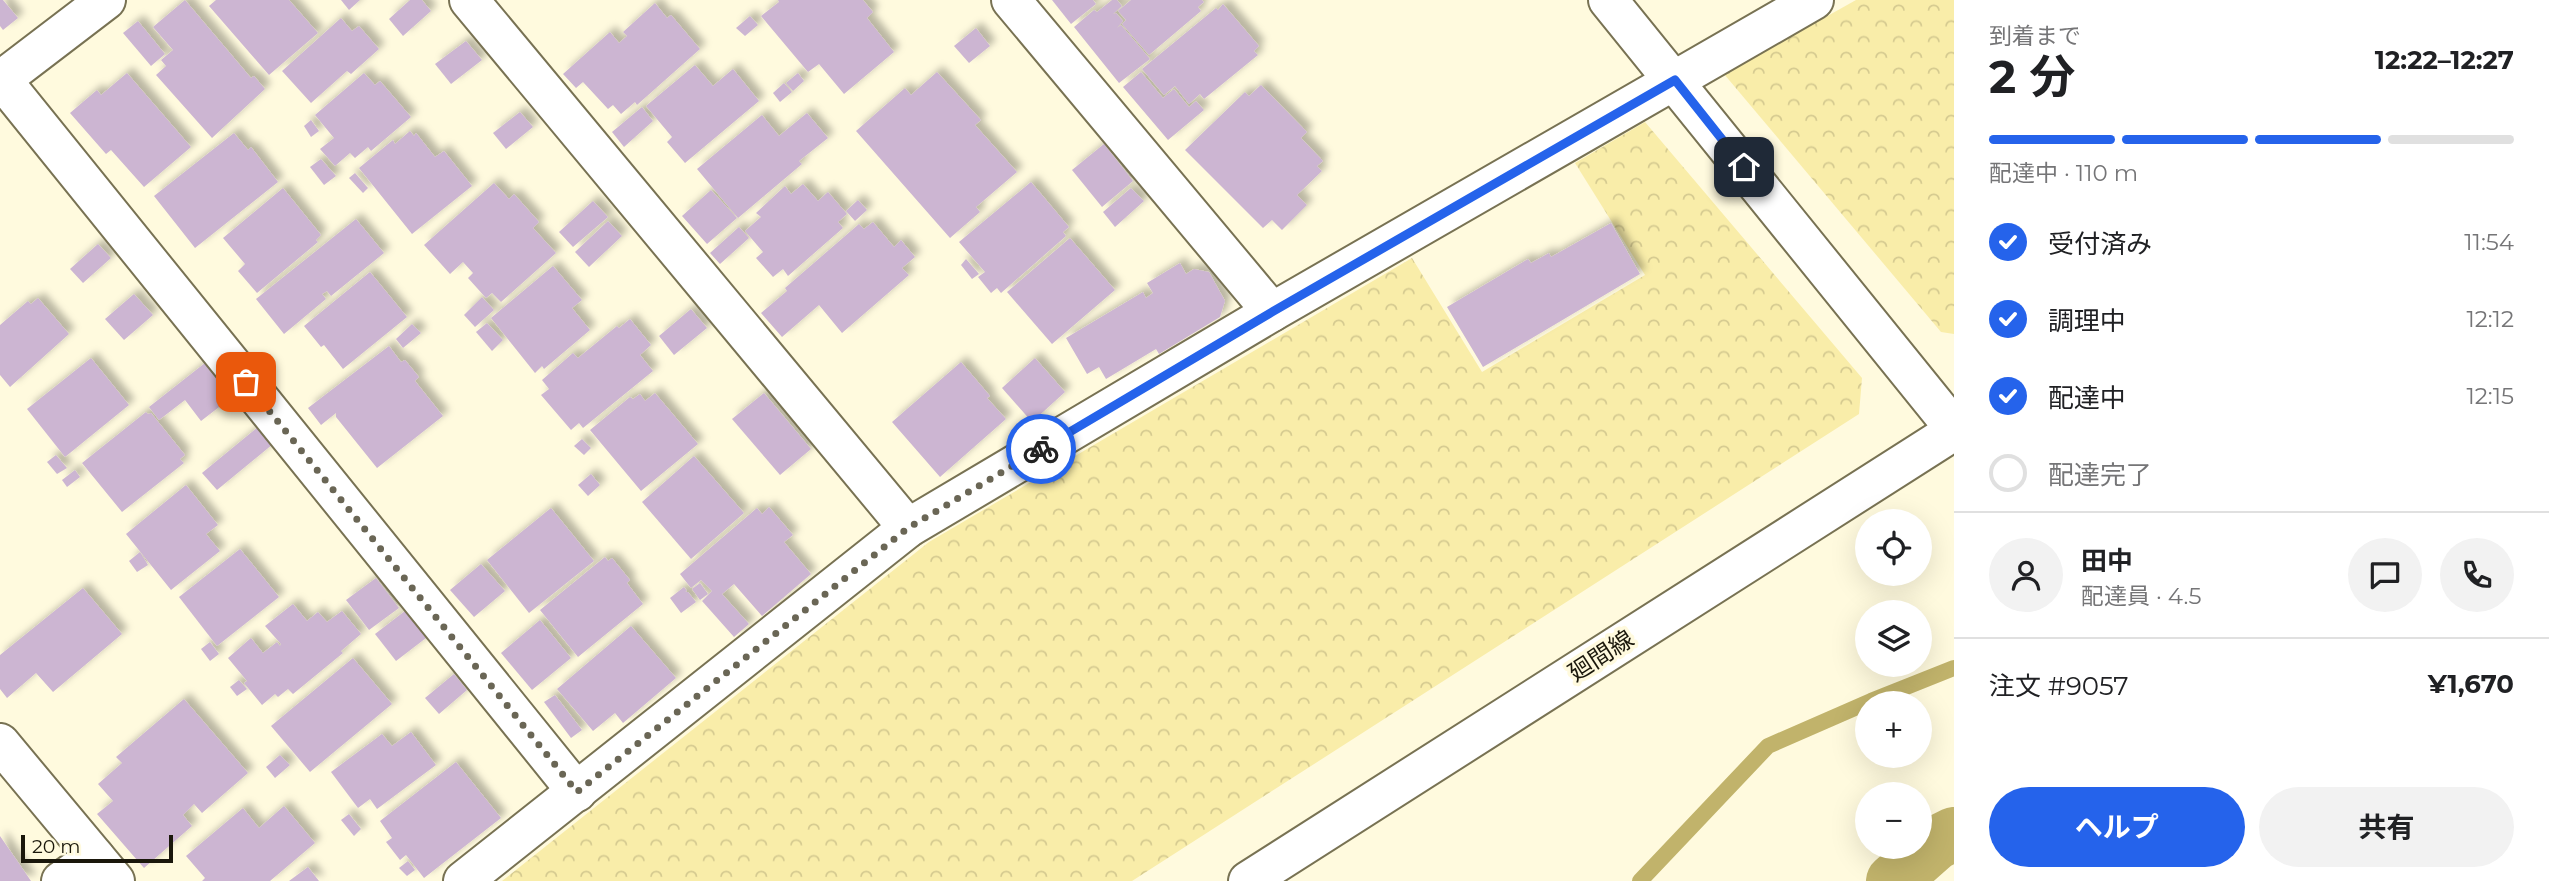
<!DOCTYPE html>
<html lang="ja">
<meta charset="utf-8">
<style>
body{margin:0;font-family:Montserrat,"Noto Sans JP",sans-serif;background:#f2f2f2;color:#202124;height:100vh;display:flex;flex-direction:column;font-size:26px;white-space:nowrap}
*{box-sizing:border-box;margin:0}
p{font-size:23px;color:#757577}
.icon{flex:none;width:38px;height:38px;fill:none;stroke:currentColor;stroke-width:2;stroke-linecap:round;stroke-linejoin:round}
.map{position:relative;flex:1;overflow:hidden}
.sheet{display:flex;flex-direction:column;background:#fff;width:595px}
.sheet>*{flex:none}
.fabs{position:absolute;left:1855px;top:509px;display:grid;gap:14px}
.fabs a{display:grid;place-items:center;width:77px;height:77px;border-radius:50%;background:#fff;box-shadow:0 7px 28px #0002;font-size:35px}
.scale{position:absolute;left:21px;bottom:18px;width:152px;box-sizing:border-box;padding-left:7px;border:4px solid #1a170b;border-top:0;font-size:19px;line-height:24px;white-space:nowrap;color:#1a170b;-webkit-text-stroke:5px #fffade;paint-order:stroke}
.pin{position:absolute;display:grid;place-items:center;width:60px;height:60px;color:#fff;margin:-30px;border-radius:14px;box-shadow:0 4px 10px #0006}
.courier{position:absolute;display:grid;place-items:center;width:70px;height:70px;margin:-35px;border:5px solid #2563eb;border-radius:50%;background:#fff;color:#222;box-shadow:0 2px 9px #0007}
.headline em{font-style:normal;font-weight:700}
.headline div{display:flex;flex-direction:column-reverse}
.headline{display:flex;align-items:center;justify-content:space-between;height:119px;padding:0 35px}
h1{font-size:46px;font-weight:700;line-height:52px}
.bar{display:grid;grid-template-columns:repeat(4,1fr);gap:10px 7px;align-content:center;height:84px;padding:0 35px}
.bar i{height:9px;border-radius:5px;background:#e0e0e0}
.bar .active{background:#2563eb}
.bar p{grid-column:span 4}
.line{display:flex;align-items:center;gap:18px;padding:0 35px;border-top:2px solid #e0e0e0}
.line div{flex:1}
.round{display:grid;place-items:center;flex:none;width:74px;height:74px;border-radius:37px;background:#f2f2f2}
ol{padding:0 35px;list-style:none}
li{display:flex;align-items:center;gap:21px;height:77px}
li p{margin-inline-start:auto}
li .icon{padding:7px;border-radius:50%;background:#2563eb;color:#fff;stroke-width:4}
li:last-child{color:#757577}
li i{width:38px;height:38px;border:4px solid #e0e0e0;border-radius:50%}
.button{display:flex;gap:14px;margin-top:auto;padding:14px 35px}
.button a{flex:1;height:80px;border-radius:42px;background:#2563eb;color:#fff;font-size:28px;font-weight:700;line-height:80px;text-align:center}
.button a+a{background:#f2f2f2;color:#202124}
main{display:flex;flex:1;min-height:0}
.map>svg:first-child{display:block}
</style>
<main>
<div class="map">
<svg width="1954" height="881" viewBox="0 0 1954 881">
<defs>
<pattern id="forest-crowns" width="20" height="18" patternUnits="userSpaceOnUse" patternTransform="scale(1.75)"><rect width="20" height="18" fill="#f9eda9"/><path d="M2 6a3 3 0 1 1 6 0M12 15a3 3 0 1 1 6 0" fill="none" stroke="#d5ca90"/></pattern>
<filter id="shadow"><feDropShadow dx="6" dy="-6" stdDeviation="3.5" flood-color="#0004"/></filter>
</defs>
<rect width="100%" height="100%" fill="#fffade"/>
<!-- forest -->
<g fill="url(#forest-crowns)">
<path d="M1856,0h98v334l-13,-2 -217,-258z"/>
<path d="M1645,122l217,256 -3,36 -727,467h-630l427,-339 483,-284 70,114 163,-97 -70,-112z"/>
</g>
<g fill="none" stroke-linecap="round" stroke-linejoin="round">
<!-- stream -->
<path stroke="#c1b36b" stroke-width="16" d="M1640,881l128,-135 103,-45 83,-33"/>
<!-- canal -->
<path stroke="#c1b36b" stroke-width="54" d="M1893,881l43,-38 18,-9"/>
</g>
<!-- building -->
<g fill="#ccb5d2" filter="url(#shadow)">
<path d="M0,0h3l15,18 -15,12 -3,-4z"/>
<path d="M185,0l66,78 3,-2 11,13 -53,49 -56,-63 10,-9 -5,-6 12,-10 -20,-23z"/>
<path d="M216,0h73l29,33 -49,42 -60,-69z"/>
<path d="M341,0h19l-11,10z"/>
<path d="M410,0h12l9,11 -28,25 -14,-17z"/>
<path d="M778,0h85l10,12 -6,6 27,34 -50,42 -25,-30 -11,8 -47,-56 18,-14z"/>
<path d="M1052,0h41l3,4 -25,20z"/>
<path d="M1112,0h5l5,6 -9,8 3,-1 7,8 -6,7 4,-3 29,34 -31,24 -45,-56 20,-17 3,2z"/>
<path d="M1131,0h71l2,2 -6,5 3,4 -52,44 -27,-31 4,-4 -8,-9z"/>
<path d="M655,3l12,15 4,-3 29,34 -63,56 -2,-3 -14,12 -8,-9 -5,4 -25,-27 -7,6 -13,-14 47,-42 9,11 8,-7 -4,-4z"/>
<path d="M1223,4l36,42 -5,5 4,4 -54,44 -4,-5 -11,10 -14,-18 -11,9 -22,-26 74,-61 2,2z"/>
<path d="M750,16l8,9 -13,11 -9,-8z"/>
<path d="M341,18l11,13 7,-5 20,23 -28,25 -4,-3 -36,32 -29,-32z"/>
<path d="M138,21l27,33 -14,12 -28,-33z"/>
<path d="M976,28l14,18 -21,17 -15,-17z"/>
<path d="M466,41l16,19 -31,24 -16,-20z"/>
<path d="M695,65l18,21 20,-17 26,32 -74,62 -18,-21 5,-5 -26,-31z"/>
<path d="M937,72l44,48 -6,5 42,47 -41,35 4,5 -30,26 -94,-107 49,-43 6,7z"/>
<path d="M1141,72l22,26 11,-9 15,18 7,-6 8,9 -36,30 -45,-53z"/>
<path d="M127,73l64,74 -47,40 -33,-37 -5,4 -36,-41 27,-23 4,5z"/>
<path d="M364,73l11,12 5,-4 31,36 -40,34 -3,-4 -13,11 -5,-5 -15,13 -15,-17 14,-11 -19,-23z"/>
<path d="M798,73l6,8 -11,10 -7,-8z"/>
<path d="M784,83l8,9 -12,10 -7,-9z"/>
<path d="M1261,85l46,47 -6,6 22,23 -6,5 5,5 -25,24 10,10 -25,25 -10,-10 -9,8 -78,-78 60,-58 4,4z"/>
<path d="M642,107l11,14 -29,26 -12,-15z"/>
<path d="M520,112l13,15 -27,22 -13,-16z"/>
<path d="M807,113l21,25 -29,23 3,3 -64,54 -41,-49 65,-54 17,21z"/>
<path d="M311,120l8,11 -8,6 -7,-11z"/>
<path d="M410,131l4,5 2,-3 19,24 9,-6 28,35 -60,48 -53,-66 34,-28 2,4z"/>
<path d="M234,133l14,17 3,-3 27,35 -83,66 -41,-52z"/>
<path d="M1104,144l29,37 -31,26 -30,-37z"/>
<path d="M321,159l15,17 -12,9 -14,-18z"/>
<path d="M355,173l13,15 -5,5 -14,-15z"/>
<path d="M1031,182l38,45 -6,5 3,4 -65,57 -4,-5 -6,5 -13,-16 7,-5 -26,-30z"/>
<path d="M494,183l15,16 5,-5 25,28 -6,6 23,25 -55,49 -9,-9 -6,5 -18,-20 5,-5 -10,-11 -13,12 -26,-29z"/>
<path d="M803,184l15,17 10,-9 19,22 -9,8 5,6 -55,48 -5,-7 -10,8 -17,-19 7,-6 -18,-21 16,-14 -5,-4 29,-27 6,8z"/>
<path d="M283,188l38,47 -5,5 2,2 -61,51 -19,-22 7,-7 -22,-26z"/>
<path d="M1131,188l13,13 -29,26 -12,-15z"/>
<path d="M711,190l26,28 -30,26 -25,-28z"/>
<path d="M858,200l9,10 -12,11 -9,-10z"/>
<path d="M593,201l15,16 -35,30 -14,-15z"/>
<path d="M356,219l28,34 -53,43 -4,-5 -5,3 4,5 -42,35 -28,-35z"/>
<path d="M608,221l14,15 -33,31 -14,-15z"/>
<path d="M873,222l21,25 7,-7 14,17 -13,11 7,7 -67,58 -23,-28 -37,32 -21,-24 26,-22 -2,-3 74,-64 5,5z"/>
<path d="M1611,223l29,51 -157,93 -36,-60 81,-48 3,4 18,-10 2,4z"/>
<path d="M739,227l10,11 -29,26 -10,-11z"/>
<path d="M1070,238l45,52 -63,54 -45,-52z"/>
<path d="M98,244l13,14 -28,25 -13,-14z"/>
<path d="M966,259l13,15 -7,5 -11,-14z"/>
<path d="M1180,263l6,11 8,-5 15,3 16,29 -5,16 -61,37 -3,-5 -50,30 -7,-12 -12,7 -21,-36 77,-46 3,6 7,-5 -6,-10z"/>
<path d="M553,266l29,34 -10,8 18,22 -46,39 -2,-3 -7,7 -44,-55z"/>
<path d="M370,272l37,45 -64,52 -19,-24 -3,2 -17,-21z"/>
<path d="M134,294l19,21 -29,25 -19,-21z"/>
<path d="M482,297l12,13 -19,17 -11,-12z"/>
<path d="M38,298l31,36 -59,53 -10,-12v-50l28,-24 3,3z"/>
<path d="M691,309l16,19 -33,27 -15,-19z"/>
<path d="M630,319l21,26 -11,10 13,16 -70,57 -4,-5 -8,7 -30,-35 8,-6 -7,-9 31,-27 5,5 39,-32 2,2z"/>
<path d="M487,323l16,17 -11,11 -16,-19z"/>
<path d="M412,324l9,9 -18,15 -7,-9z"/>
<path d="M389,346l12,16 4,-2 14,17 -4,4 28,35 -66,52 -41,-51v-4l-15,12 -13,-17z"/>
<path d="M91,358l38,47 -64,52 -38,-48z"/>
<path d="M1035,358l30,34 -33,30 -30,-34z"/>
<path d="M961,362l29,34 -3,2 19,21 -66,58 -48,-55z"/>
<path d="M205,363l27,34 -31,24 -16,-21 -26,20 -10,-13z"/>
<path d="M655,393l43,51 -57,47 -51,-61 40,-33 3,2 7,-5 5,7z"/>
<path d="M764,393l47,56 -31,26 -48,-56z"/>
<path d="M146,412l2,2 3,-1 34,42 -5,4 4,4 -62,49 -40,-49z"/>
<path d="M258,427l15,17 -56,46 -15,-17z"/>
<path d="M582,439l9,9 -7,7 -10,-9z"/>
<path d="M56,455l11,13 -10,6 -10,-12z"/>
<path d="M694,456l50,57 -53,46 -49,-57z"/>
<path d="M75,470l5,7 -13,10 -5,-7z"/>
<path d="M591,474l9,11 -12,11 -10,-11z"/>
<path d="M186,485l32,40 -12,9 14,17 -49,39 -45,-56z"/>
<path d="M769,507l24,28 -9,7 27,32 -49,42 -28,-32 -12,10 27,30 -15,13 -32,-36 10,-10 -11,-11 -10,8 -11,-14 77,-66 5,6z"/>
<path d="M551,508l43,53 -65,52 -42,-53z"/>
<path d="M240,549l39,48 -62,49 -38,-49z"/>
<path d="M140,552l8,13 -11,7 -8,-11z"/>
<path d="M605,557l3,4 4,-3 18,22 -3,3 16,21 -65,53 -38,-47z"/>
<path d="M481,564l24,27 -31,26 -24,-27z"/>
<path d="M376,578l23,30 -30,22 -23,-30z"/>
<path d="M700,583l8,11 -8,6 -8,-11z"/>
<path d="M684,587l3,4 -2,1h3l8,10 -15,11 -11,-15z"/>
<path d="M83,588l39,46 -69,58 -17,-19 -29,25 -7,-9v-34z"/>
<path d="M293,604l14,17 11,-9 9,10 15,-11 19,23 -20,17 2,2 -50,41 -5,-5 -10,8 -3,-3 -13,11 -18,-22 3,-2 -19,-23 23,-20 12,15 14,-11 3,4 1,-2 -16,-18z"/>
<path d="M405,611l21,27 -30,23 -21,-27z"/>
<path d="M540,620l31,38 -39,32 -31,-37z"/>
<path d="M631,626l45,52 -53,45 -8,-10 -22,18 -36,-42z"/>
<path d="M210,642l9,12 -9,7 -9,-12z"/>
<path d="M353,658l39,46 -82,68 -39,-46z"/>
<path d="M454,674l13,16 -28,24 -14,-16z"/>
<path d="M239,680l8,9 -10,7 -7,-9z"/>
<path d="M555,695l27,35 -11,8 -27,-36z"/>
<path d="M184,699l64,74 -46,40 -8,-9 -11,11 9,11 -48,42 -47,-54 16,-13 -15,-17 24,-21 -6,-6z"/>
<path d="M411,732l25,33 -59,44 -7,-10 -12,9 -27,-36 51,-38 10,12z"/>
<path d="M280,755l10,10 -15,13 -9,-11z"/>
<path d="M456,762l45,56 -77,60 -18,-23 -6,5 -14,-18 6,-4 -12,-17z"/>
<path d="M284,806l31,37 -45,38h-68l3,-3 -19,-22 57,-48 16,20z"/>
<path d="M349,814l12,15 -7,7 -13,-16z"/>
<path d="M0,836l31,45h-31z"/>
<path d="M408,861l7,9 -8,6 -8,-8z"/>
<path d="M308,867l11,14h-30z"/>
</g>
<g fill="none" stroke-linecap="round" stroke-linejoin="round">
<defs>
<g id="minor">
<path d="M469,0l439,528"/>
<path d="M1011,0l261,312"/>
<path d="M1608,0l346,428"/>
<path d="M2,80l575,712"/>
<path d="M0,81l106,-81"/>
<path d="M0,743l115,138"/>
<path d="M61,881l34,-24"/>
<path d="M463,881l445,-353 364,-216 542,-312"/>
</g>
<path id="tertiary" d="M1248,881l706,-450"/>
</defs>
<!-- minor casing -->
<use href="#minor" stroke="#787253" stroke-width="42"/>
<!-- tertiary casing -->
<use href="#tertiary" stroke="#787253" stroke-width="42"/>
<!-- minor -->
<use href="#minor" stroke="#fff" stroke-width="38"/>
<!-- tertiary -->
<use href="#tertiary" stroke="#fff" stroke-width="38"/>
</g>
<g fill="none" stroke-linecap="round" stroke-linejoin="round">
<!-- done -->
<path stroke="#6a6655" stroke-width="7" stroke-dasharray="0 12.6" d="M246,382l331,410 331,-264 133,-79"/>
<!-- route -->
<path stroke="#2563eb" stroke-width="9" d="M1041,449l231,-137 403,-232 69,87"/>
</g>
<g text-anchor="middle" stroke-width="7" stroke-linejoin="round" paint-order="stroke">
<!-- street labels -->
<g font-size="24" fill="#1a170b" stroke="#fffade">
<text transform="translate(1601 656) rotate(-33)" y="8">廻間線</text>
</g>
</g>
</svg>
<div class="fabs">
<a><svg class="icon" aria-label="locate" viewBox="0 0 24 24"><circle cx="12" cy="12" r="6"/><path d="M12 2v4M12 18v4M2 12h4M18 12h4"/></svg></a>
<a><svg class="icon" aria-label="layers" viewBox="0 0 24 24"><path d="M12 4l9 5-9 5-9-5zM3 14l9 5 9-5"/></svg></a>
<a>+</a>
<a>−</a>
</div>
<div class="scale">20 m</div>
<div class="pin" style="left:246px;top:382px;background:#ea580c"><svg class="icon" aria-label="bag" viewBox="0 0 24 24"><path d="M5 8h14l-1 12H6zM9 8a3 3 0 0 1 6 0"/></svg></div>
<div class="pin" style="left:1744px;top:167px;background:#1f2937"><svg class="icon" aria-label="home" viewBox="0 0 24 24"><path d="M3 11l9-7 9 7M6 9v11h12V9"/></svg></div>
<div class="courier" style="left:1041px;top:449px"><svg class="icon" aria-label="bike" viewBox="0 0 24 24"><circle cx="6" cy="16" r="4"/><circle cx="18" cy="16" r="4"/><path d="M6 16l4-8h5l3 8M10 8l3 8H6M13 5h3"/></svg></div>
</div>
<section class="sheet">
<div class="headline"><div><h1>2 分</h1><p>到着まで</p></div><em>12:22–12:27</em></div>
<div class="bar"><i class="active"></i><i class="active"></i><i class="active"></i><i></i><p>配達中 · 110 m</p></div>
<ol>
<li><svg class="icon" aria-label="check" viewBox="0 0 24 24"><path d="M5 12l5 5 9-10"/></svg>受付済み<p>11:54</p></li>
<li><svg class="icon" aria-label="check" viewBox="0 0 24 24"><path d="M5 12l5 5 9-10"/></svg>調理中<p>12:12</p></li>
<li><svg class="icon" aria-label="check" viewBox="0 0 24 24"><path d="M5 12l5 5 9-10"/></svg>配達中<p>12:15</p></li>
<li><i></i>配達完了</li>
</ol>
<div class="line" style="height:126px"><a class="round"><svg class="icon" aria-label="person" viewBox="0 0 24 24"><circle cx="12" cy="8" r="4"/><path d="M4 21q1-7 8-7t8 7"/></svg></a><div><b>田中</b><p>配達員 · 4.5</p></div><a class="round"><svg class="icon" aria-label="chat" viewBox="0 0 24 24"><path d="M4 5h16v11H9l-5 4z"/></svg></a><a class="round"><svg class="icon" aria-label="phone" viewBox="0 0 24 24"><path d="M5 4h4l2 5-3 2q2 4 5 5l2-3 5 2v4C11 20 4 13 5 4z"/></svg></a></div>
<div class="line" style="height:91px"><div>注文 #9057</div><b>¥1,670</b></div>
<div class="button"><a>ヘルプ</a><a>共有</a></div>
</section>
</main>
